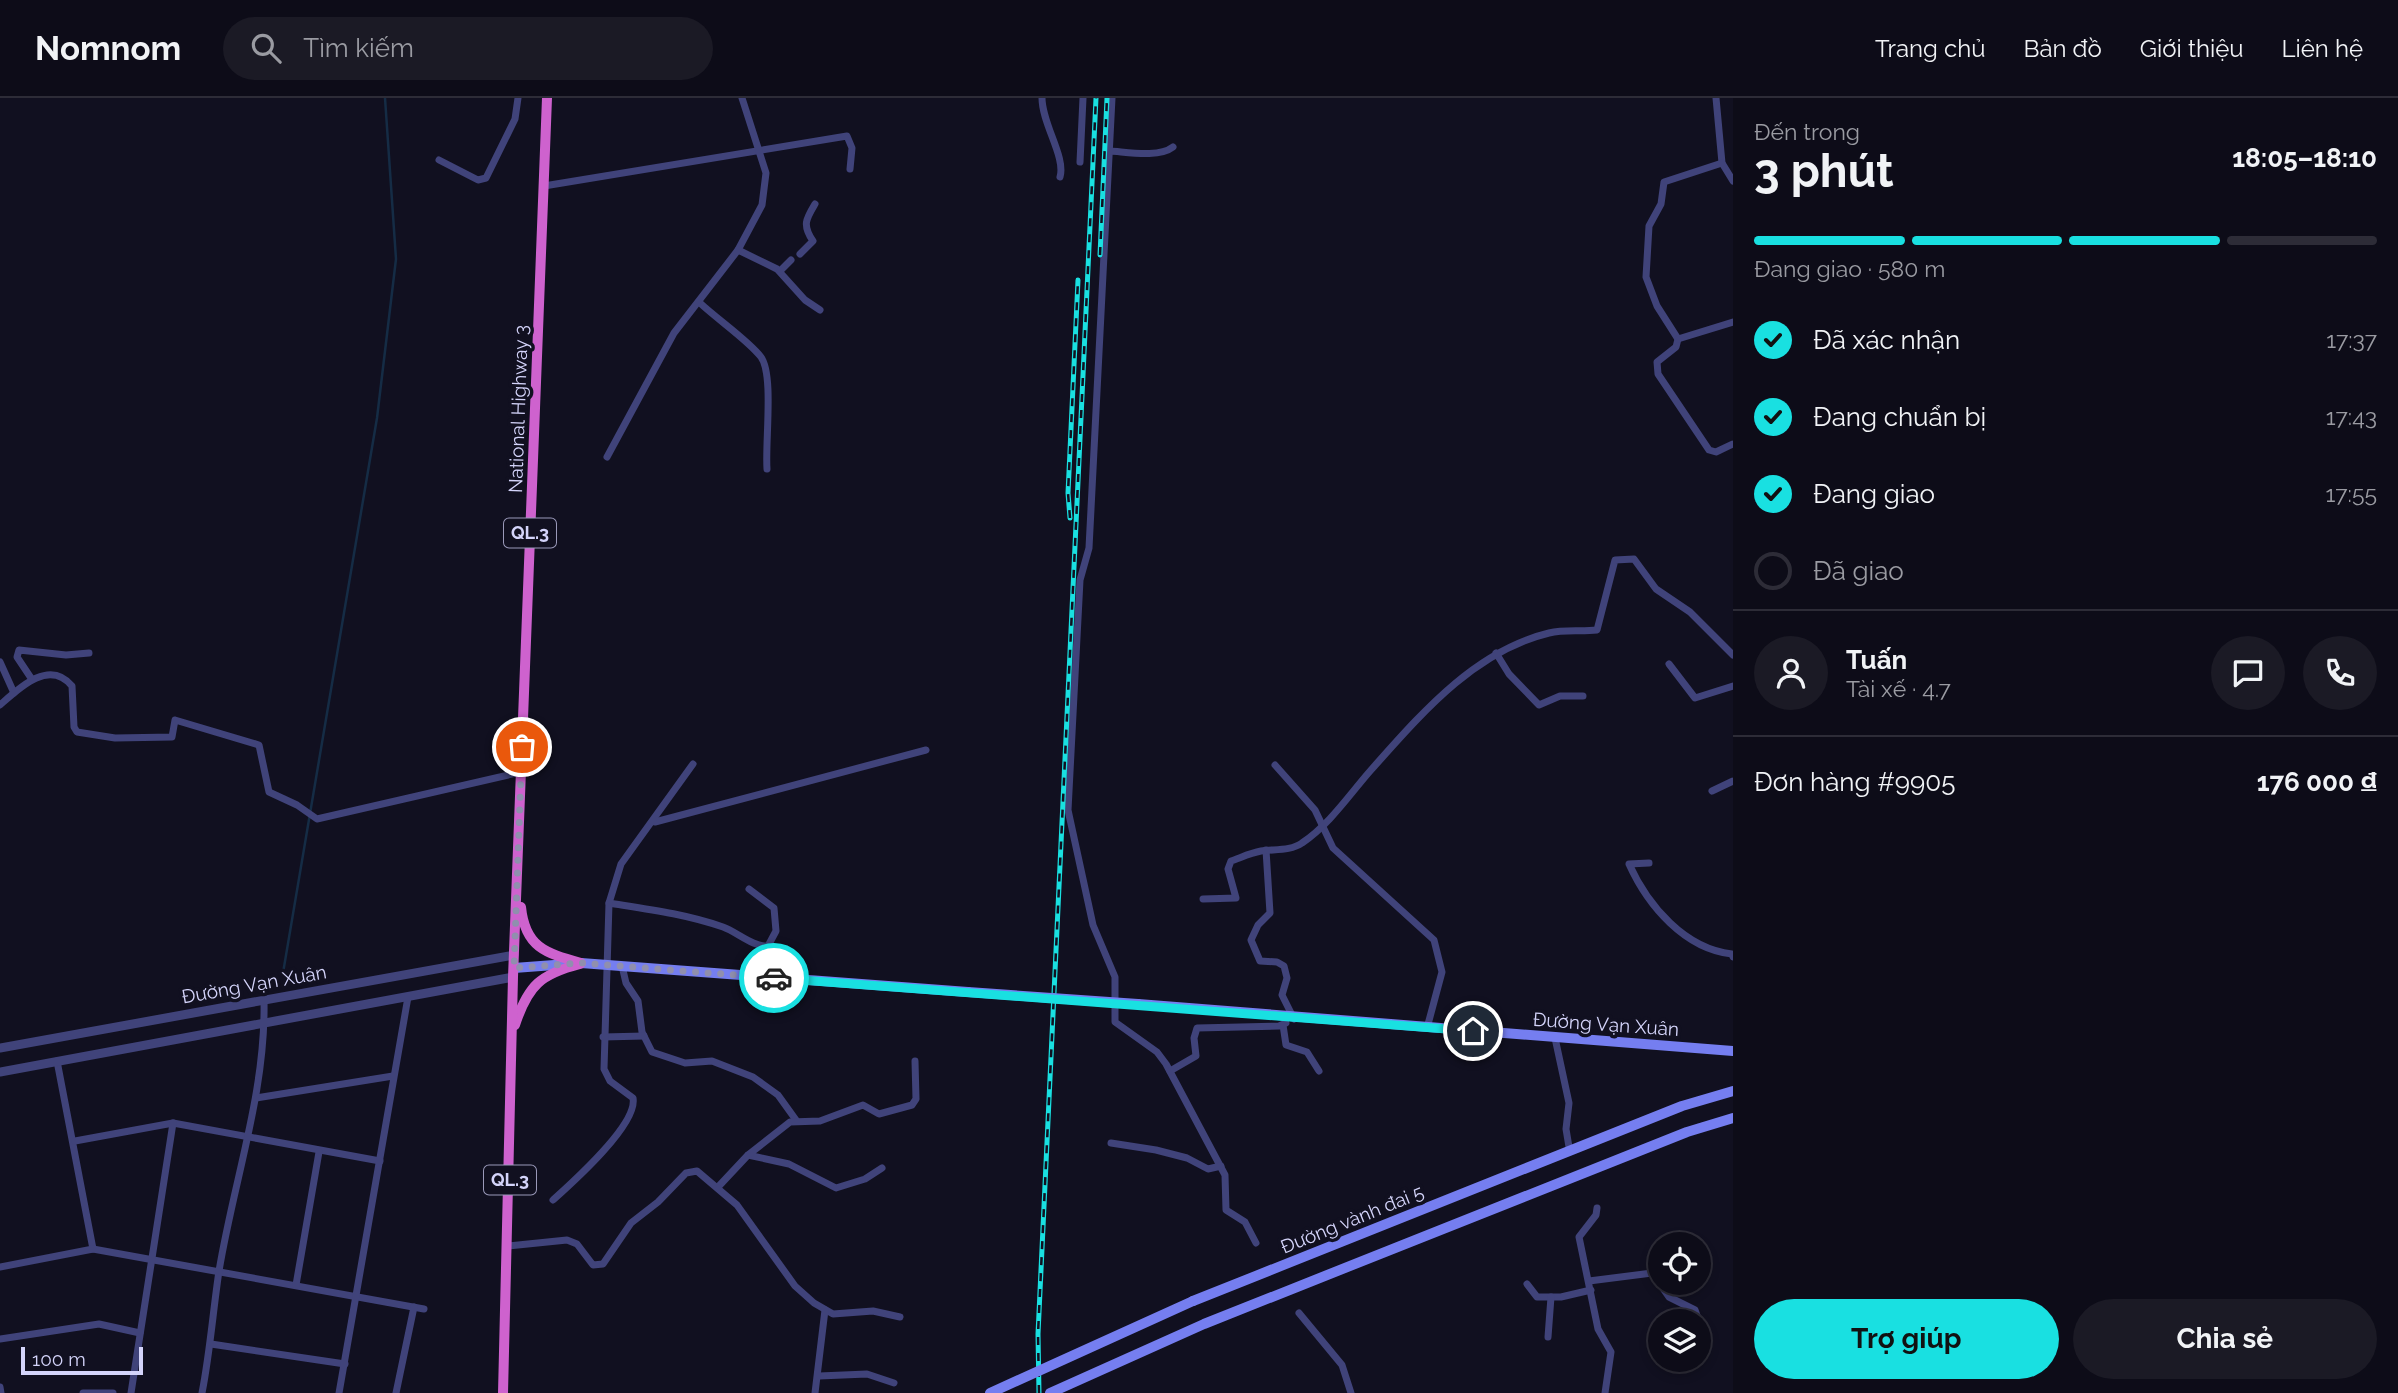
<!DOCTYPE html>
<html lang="vi">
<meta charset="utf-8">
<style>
body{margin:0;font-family:Raleway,sans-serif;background:#1b1a25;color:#f1f3f6;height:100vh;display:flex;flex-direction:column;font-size:26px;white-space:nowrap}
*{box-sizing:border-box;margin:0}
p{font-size:23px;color:#9a9ba2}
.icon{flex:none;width:38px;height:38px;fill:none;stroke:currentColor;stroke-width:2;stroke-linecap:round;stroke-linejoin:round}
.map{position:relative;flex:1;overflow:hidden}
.sheet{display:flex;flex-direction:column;background:#0d0c18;width:665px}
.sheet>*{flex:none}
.fabs{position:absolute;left:1648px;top:1134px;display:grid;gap:14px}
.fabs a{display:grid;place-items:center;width:63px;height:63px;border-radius:50%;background:#0d0c18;box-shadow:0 4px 10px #0003,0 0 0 2px #2d2c37;font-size:35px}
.scale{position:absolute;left:21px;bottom:18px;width:122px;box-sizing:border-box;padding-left:7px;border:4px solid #d4d4fa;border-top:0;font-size:19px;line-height:24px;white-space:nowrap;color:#d4d4fa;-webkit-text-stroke:5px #111020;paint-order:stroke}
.pin{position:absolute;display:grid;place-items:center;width:60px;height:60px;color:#fff;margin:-30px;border:4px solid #fff;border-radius:50%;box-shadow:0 2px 7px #0007}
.courier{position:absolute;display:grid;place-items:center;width:70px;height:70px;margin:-35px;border:5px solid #19e0e1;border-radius:50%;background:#fff;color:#222;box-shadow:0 2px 9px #0007}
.summary em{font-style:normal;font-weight:700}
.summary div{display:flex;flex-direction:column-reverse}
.summary{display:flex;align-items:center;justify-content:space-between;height:119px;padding:0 21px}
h1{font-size:46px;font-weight:700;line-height:52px}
.bar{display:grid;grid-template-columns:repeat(4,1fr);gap:10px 7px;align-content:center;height:84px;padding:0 21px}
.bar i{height:9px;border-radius:5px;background:#2d2c37}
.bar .on{background:#19e0e1}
.bar p{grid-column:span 4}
.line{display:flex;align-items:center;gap:18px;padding:0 21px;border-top:2px solid #2d2c37}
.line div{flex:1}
.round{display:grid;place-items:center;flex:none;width:74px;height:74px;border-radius:37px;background:#1b1a25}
ol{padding:0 21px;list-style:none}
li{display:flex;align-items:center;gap:21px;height:77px}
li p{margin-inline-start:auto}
li .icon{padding:7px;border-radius:50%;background:#19e0e1;color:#111;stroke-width:4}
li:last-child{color:#9a9ba2}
li i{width:38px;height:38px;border:4px solid #2d2c37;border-radius:50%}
.action{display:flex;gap:14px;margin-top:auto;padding:14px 21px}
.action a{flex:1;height:80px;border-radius:42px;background:#19e0e1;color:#111;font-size:28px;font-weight:700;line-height:80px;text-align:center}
.action a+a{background:#1b1a25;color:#f1f3f6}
header{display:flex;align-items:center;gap:42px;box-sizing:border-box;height:98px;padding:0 35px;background:#0d0c18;border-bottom:2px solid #2d2c37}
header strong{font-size:33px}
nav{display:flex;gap:38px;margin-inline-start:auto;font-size:24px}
.search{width:490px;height:63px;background:#1b1a25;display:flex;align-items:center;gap:18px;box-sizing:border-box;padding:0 24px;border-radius:38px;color:#9a9ba2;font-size:26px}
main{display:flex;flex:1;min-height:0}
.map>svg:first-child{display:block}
</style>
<header>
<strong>Nomnom</strong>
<div class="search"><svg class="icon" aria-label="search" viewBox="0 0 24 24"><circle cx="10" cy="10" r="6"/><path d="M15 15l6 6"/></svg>Tìm kiếm</div>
<nav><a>Trang chủ</a><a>Bản đồ</a><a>Giới thiệu</a><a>Liên hệ</a></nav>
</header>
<main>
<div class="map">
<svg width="1733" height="1295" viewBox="0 0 1733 1295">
<rect width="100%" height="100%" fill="#111020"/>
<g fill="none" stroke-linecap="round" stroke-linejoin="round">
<!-- stream -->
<path stroke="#152c45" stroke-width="2.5" d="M283,875l94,-555 19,-159 -11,-161"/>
<!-- minor -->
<g stroke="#40437a" stroke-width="7">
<path d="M1042,0c0,26 24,59 18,79"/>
<path d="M1112,0l-23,450 -9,32 -12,230 25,115 22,52v45l42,30 9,12 59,111 1,35 19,12 11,21"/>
<path d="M1716,0l6,65 11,18"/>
<path d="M1110,53c17,1 49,7 63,-4"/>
<path d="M439,62l39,20 8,-2 29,-59 3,-21"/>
<path d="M1080,64l3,-64"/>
<path d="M1722,65l-58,19 -3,22 -12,22 -3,51 11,29 21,33 -2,8 -19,15 1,12 51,76 7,2 17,-8"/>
<path d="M544,88l303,-50 5,12 -2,21"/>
<path d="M738,152l39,19 28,31 15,10"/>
<path d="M800,156l13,-13c-11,-16 -7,-22 2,-37"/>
<path d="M780,173l11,-11"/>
<path d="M700,205c17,16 49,38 61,54 13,18 4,85 6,112"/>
<path d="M1678,241l55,-17"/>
<path d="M607,359l67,-124 64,-83 24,-45 4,-32 -24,-75"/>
<path d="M1496,555l13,21 30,31 21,-9h23"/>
<path d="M0,564l14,31"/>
<path d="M1669,566l26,34 38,-12"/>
<path d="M31,580l-14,-21 2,-7 47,5 23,-2"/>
<path d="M0,607c18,-16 49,-47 72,-19l2,41 3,5 38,6 57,-1 3,-17 84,25 10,47 28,13 20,14 204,-47"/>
<path d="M1275,667l40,45 18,38 101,92 8,32 -15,56"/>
<path d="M1712,693l21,-10"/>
<path d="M655,724l271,-72"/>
<path d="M1266,752l4,63 -12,12 -7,15 9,21 17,1 7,4 3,12 -5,17 12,24"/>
<path d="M1649,765l-20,1c19,42 56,85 103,90l1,3"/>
<path d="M1203,801l33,-1 -8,-29 3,-8c9,-3 19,-8 30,-10 13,-2 30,0 41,-8 28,-19 47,-48 69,-73 50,-56 103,-119 178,-137 16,-4 32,-1 48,-3l18,-70 19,-1 22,30 34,23 43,43"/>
<path d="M609,805c38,6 77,11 114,24 14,5 30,20 45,19l8,-15 -2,-23 -25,-19"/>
<path d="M622,868l4,17 12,18 4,31 10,20 33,11 27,-2 41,16 25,18 18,25"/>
<path d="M1283,927l3,20 21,7 12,19"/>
<path d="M603,939l41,-1"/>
<path d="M1555,940l14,65 -3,26 3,18"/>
<path d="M57,963l36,188"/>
<path d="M1170,973l26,-15 -2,-18 3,-10 82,-2 7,-3 -1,-3"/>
<path d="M256,1000l137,-22"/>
<path d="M75,1043l98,-18 207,38"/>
<path d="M1111,1045l45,7 31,8 21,11 13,-3"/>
<path d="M748,1057l41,9 47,24 29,-9 17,-11"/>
<path d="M718,1089l30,-32 42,-33 30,-1 43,-16 16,9 33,-9 4,-6 -1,-38"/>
<path d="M553,1102c20,-18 85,-76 80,-102l-23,-17 -6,-12 5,-166 12,-39 72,-100"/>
<path d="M1597,1110l-1,7 -17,22 19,92 13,23 -6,41"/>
<path d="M508,1148l59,-6 10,4 16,21 10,-1 28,-41 27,-21 28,-29 11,-2 40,34 58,81 19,17 19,11 40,-3 27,6"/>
<path d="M0,1169l93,-18 331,60"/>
<path d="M1589,1183l63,-8 17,24 26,13 5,14 -1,10"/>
<path d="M1527,1186l10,13h24l30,-7"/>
<path d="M296,1187l23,-133"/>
<path d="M1299,1215l43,52 9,28"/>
<path d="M1548,1239l3,-40"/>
<path d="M0,1241l99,-15 41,9"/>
<path d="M211,1246l134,20"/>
<path d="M819,1278l48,-2 27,9"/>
<path d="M0,1289l1,6"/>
<path d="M83,1295h30"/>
<path d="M131,1295l42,-270"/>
<path d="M202,1295c8,-41 11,-82 17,-122 15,-91 47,-179 45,-271"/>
<path d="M339,1295l69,-396"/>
<path d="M396,1295l18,-86"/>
<path d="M815,1295l10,-83"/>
</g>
<!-- tertiary -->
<g stroke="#40437a" stroke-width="9">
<path d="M0,950l514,-93"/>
<path d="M0,974l513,-95"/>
</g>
<!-- secondary -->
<g stroke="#757ef0" stroke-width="10">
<path d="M514,870l67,-5 387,29"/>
<path d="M1138,906l595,47"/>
<path d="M1193,1203l489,-195 51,-15"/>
<path d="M1050,1295l154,-69 483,-192 46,-14"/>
</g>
<!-- trunk -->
<g stroke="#ce62ce" stroke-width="10">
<path d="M521,809c4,40 24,46 60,56"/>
<path d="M515,927c13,-40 26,-51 65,-61"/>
<path d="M503,1295l10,-416 34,-879"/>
</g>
<defs>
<g id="rail">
<path d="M1100,157l7,-157"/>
<path d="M1070,420l-2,-25 10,-213"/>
<path d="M1039,1295l-1,-59 58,-1236"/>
</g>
</defs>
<!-- rail casing -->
<use href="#rail" stroke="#19e0e1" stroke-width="5"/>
<!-- rail -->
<use href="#rail" stroke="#111020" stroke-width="2.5" stroke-dasharray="8" stroke-linecap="butt"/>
<!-- secondary-bridge -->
<g stroke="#757ef0" stroke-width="10">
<path d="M968,894l170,12"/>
<path d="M990,1295l203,-92"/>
</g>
</g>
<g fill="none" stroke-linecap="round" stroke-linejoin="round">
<!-- done -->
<path stroke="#908fae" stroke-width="7" stroke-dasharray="0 12.6" d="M522,649l-8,221 67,-5 193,15"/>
<!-- route -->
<path stroke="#19e0e1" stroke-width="9" d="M774,880l699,53"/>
</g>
<g text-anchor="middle" stroke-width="7" stroke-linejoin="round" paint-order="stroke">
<!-- shield labels -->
<g fill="#111020" stroke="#9a99b9" stroke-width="2">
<rect x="504" y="420.5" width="52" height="29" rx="5"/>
<rect x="484" y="1067.5" width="52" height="29" rx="5"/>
</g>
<g font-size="18" font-weight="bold" fill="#d4d4fa">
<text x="530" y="441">QL.3</text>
<text x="510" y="1088">QL.3</text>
</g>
<!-- street labels -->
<g font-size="19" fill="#d4d4fa" stroke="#111020">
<text transform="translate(518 311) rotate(-88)" y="7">National Highway 3</text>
<text transform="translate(254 886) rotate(-10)" y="7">Đường Vạn Xuân</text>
<text transform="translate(1606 926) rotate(4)" y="7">Đường Vạn Xuân</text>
<text transform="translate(1352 1121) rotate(-22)" y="7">Đường vành đai 5</text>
</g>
</g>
</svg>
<div class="fabs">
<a><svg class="icon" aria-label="locate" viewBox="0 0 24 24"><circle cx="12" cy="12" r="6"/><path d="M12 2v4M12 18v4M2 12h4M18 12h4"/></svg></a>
<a><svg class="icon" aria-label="layers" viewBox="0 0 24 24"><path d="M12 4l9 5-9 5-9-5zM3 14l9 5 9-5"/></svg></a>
</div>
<div class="scale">100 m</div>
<div class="pin" style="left:522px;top:649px;background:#ea580c"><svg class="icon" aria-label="bag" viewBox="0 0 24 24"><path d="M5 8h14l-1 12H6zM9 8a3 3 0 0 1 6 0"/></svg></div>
<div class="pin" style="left:1473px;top:933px;background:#1f2937"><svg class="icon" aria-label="home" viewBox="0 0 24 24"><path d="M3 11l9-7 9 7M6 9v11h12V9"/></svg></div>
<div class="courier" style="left:774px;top:880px"><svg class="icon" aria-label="car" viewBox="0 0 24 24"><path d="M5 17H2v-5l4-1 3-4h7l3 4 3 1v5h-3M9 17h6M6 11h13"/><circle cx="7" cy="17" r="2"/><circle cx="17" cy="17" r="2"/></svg></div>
</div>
<section class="sheet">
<div class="summary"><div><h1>3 phút</h1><p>Đến trong</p></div><em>18:05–18:10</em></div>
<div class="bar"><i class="on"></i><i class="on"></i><i class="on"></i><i></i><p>Đang giao · 580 m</p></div>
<ol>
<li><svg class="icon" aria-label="check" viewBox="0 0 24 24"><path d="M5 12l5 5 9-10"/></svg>Đã xác nhận<p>17:37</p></li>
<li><svg class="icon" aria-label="check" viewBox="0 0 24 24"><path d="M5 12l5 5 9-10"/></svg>Đang chuẩn bị<p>17:43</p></li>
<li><svg class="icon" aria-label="check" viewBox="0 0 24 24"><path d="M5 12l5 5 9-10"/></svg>Đang giao<p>17:55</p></li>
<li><i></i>Đã giao</li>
</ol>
<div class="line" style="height:126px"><a class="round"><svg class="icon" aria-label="person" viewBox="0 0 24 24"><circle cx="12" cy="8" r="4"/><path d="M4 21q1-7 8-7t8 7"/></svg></a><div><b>Tuấn</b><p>Tài xế · 4.7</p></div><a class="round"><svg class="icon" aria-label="chat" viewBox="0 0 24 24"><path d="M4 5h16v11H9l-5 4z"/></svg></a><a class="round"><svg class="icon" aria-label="phone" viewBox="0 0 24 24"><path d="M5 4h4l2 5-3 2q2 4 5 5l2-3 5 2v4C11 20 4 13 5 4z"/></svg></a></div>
<div class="line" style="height:91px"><div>Đơn hàng #9905</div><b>176 000 ₫</b></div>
<div class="action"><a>Trợ giúp</a><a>Chia sẻ</a></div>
</section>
</main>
